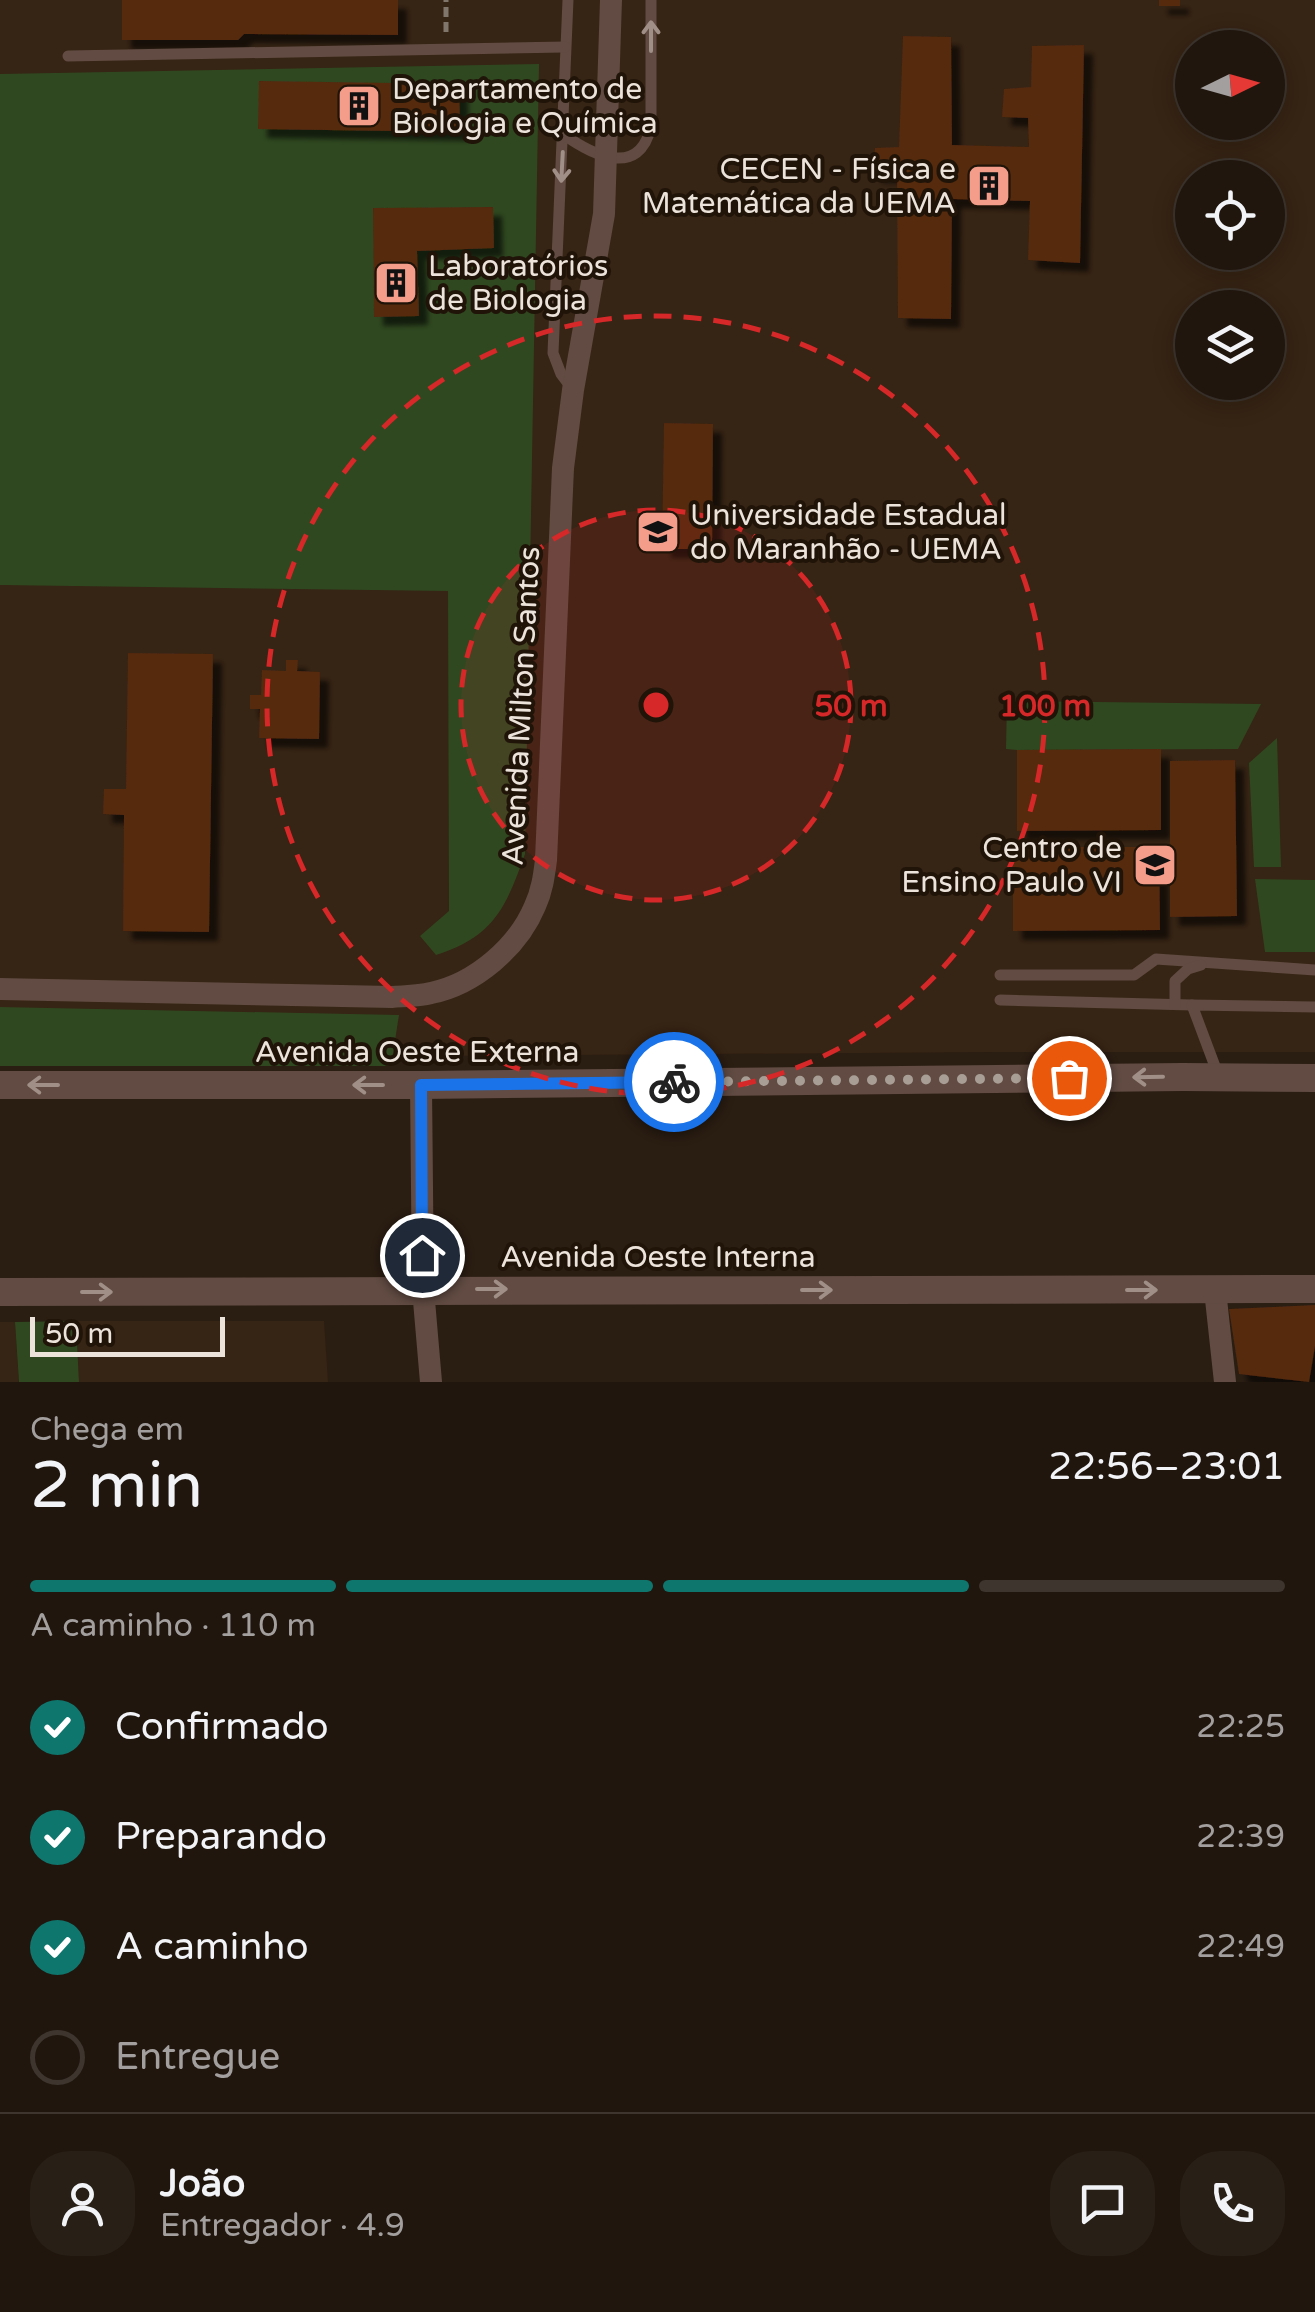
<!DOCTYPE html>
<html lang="pt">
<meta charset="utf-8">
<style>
body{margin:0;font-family:"Varela Round",sans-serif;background:#281f17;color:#f1f3f6;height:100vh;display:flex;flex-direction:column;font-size:38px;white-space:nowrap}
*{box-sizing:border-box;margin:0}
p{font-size:32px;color:#a29f9e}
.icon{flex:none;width:55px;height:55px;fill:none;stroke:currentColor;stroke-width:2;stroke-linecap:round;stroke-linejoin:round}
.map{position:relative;height:1382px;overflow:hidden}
.details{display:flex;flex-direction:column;background:#20160e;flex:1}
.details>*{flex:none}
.needle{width:65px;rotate:85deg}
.controls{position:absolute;left:1175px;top:30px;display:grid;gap:20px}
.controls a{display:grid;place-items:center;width:110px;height:110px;border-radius:50%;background:#20160e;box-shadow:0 5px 25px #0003,0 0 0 2px #3d352e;font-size:50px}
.scale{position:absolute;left:30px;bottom:25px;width:195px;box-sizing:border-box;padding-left:10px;border:5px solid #ece3db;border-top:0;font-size:28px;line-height:35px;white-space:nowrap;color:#ece3db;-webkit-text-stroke:8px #201409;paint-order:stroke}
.pin{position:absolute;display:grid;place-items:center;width:85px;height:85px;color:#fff;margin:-42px;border:5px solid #fff;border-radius:50%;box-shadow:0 2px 10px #0007}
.courier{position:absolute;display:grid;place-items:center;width:100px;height:100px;margin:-50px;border:8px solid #1a73e8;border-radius:50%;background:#fff;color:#222;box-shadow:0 2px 12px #0007}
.head em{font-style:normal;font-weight:600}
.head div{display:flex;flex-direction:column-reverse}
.head{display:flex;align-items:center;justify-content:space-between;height:170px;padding:0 30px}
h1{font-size:65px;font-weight:600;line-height:75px}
.bar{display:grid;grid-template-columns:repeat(4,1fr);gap:15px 10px;align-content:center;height:120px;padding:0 30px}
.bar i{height:12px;border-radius:8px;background:#3d352e}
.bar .active{background:#0f766e}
.bar p{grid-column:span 4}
.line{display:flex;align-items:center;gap:25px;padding:0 30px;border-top:2px solid #3d352e}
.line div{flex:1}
.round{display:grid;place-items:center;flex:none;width:105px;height:105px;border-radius:40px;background:#281f17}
ol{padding:0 30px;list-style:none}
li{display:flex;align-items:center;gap:30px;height:110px}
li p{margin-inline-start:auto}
li .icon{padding:10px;border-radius:50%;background:#0f766e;color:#fff;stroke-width:4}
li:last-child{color:#a29f9e}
li i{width:55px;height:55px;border:5px solid #3d352e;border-radius:50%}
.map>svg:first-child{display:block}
</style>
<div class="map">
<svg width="1315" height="1382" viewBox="0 0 1315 1382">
<defs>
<filter id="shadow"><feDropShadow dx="9" dy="9" stdDeviation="2.5" flood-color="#0009"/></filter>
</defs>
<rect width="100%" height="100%" fill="#2a1d12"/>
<!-- built -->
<g fill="#362414" fill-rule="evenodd">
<path d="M0,0h1315v1052h-322l-993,7zM1192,48h76v74h-76zM1192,178h76v74h-76zM1192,308h76v74h-76z"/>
<path d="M76,1321h248l4,61h-249z"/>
<path d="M0,1322h15l4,60h-19z"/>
</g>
<!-- green -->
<g fill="#2f4820">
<path d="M539,64l-14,790c-19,54 -32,83 -89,101l-16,-19 29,-25 -1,-320 -448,-6v-511z"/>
<path d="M1007,701l254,3 -23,45 -221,1 -11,-1z"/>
<path d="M1277,738l4,129h-27l-5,-104z"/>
<path d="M1255,879l60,1v72h-50z"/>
<path d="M0,1007l399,8 -8,51h-391z"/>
<path d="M76,1321l3,61h-60l-4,-60z"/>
</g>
<!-- building -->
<g fill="#542911" filter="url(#shadow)">
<path d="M122,0h276v35l-154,-1 -6,6h-116z"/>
<rect x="1159" y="0" width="21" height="6"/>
<path d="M903,36l48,1 1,108 77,2 -1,-29 -26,-1 2,-28 27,-2 1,-41 52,-1 -4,218 -52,-3 2,-59 -78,-2 -1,120 -53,-1 -1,-144h-24l2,-26 24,-1z"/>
<path d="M259,81l200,3 1,48 -202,-3z"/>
<path d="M493,207l1,41 -77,3 2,65 -45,1 -1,-109z"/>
<path d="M664,423l49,1 -1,125h-50z"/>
<path d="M128,653l85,1 -4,278 -86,-1 1,-116 -21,-1 1,-25h22z"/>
<path d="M286,660h12l-1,11 23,1 -1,67 -60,-1 1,-29h-10v-14h11l1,-25 24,1z"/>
<path d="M1161,749v81l-144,1v-81z"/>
<path d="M1235,760l2,156 -67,1v-156z"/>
<path d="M1013,847h146l1,83 -147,1z"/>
<path d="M1315,1305v41l-6,36 -70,-8 -10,-65z"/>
</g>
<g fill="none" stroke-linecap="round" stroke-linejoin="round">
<!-- path -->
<path stroke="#81766c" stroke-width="5" stroke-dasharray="10 5" stroke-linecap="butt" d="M446,32v-32"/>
<!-- service -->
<g stroke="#614b42" stroke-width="11">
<path d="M568,0l-15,353 8,21 12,16"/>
<path d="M68,56l497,-9"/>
<path d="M563,134c29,21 77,45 88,-8v-126"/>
<path d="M1000,975h134l22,-16 159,11"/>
<path d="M1000,1000l192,5"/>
<path d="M1175,1004v-23l13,-12 13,-4"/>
<path d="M1219,1077l-27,-72 123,2"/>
</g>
<!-- minor -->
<g stroke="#614b42" stroke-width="22">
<path d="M0,989l392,8c13,-1 27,-1 39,-4 44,-9 87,-46 104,-87 7,-15 9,-30 11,-46l17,-392 10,-78 31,-176 7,-214"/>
<path d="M421,1085l2,204 8,93"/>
<path d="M1215,1290l10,92"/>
</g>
<!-- tertiary -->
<g stroke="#614b42" stroke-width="28">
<path d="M0,1085h421l762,-8 132,1"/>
<path d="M0,1292l1315,-3"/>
</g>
</g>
<!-- one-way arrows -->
<defs><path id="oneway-shaft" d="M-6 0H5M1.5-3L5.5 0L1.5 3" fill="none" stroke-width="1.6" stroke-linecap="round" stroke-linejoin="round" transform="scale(2.5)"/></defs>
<g stroke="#a08f87">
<use href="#oneway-shaft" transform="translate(651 36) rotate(-90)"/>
<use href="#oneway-shaft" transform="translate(562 167) rotate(93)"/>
<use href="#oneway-shaft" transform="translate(1148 1077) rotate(179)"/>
<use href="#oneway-shaft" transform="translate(43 1085) rotate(-180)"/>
<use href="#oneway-shaft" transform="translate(368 1085) rotate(-180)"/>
<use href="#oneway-shaft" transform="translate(492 1289)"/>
<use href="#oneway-shaft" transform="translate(817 1290)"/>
<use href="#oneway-shaft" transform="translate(1142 1290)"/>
<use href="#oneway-shaft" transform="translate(97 1292)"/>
</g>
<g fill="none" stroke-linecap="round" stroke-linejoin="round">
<!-- done -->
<path stroke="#a89e95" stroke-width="10" stroke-dasharray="0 18" d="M674,1082l395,-4"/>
<!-- route -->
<path stroke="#1a73e8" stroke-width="12" d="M422,1255l-1,-170 253,-3"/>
</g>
<!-- distance rings -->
<circle cx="656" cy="705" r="195" fill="#d62828" fill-opacity=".12"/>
<g fill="none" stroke="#d62828" stroke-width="5" stroke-dasharray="18 12">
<circle cx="656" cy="705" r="195"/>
<circle cx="656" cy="705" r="389"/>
</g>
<!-- icons -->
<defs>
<symbol id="building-square" viewBox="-11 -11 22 22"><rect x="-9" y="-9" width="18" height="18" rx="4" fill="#f49d8b" stroke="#201409"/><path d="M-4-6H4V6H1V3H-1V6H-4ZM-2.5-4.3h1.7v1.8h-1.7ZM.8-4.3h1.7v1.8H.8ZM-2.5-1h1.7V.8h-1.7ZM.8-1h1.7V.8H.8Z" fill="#111"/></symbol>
<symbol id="university-square" viewBox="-11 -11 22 22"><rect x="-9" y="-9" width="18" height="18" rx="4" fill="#f49d8b" stroke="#201409"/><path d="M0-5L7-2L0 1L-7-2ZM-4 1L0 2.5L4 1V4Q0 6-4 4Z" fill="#111"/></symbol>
<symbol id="school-square" viewBox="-11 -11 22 22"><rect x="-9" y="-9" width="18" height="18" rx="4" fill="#f49d8b" stroke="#201409"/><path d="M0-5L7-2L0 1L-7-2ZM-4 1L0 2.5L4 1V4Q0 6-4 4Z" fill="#111"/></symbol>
</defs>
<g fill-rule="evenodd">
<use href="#building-square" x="334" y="81" width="50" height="50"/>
<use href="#building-square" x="964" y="161" width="50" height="50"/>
<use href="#building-square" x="371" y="258" width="50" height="50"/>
<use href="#university-square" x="633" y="507" width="50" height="50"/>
<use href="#school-square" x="1130" y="840" width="50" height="50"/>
</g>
<g text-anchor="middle" stroke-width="8" stroke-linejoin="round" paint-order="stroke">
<!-- poi labels -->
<g font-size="30" fill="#ece3db" stroke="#201409" text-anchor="start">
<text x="392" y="99">Departamento de<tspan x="392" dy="34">Biologia e Química</tspan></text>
<text x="956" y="179" text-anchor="end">CECEN - Física e<tspan x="956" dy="34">Matemática da UEMA</tspan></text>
<text x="428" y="276">Laboratórios<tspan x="428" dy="34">de Biologia</tspan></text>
<text x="690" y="525">Universidade Estadual<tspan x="690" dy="34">do Maranhão - UEMA</tspan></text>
<text x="1122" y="858" text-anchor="end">Centro de<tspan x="1122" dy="34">Ensino Paulo VI</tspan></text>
</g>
<!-- street labels -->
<g font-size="30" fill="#ece3db" stroke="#201409">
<text transform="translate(521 706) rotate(-87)" y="10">Avenida Milton Santos</text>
<text x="417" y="1062">Avenida Oeste Externa</text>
<text x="658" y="1267">Avenida Oeste Interna</text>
</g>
</g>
<circle cx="656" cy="705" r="15" fill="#d62828" stroke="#201409" stroke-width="5"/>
<g font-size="30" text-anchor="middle" font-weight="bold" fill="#d62828" stroke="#201409" stroke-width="8" stroke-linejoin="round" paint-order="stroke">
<text x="851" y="716">50 m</text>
<text x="1045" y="716">100 m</text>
</g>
</svg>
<div class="controls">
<a><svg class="needle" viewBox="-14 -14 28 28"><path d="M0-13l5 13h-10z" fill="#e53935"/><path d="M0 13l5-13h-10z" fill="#a29f9e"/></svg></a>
<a><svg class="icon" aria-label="locate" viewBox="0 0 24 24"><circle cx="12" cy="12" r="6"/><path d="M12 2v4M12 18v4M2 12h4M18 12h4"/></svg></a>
<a><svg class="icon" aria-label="layers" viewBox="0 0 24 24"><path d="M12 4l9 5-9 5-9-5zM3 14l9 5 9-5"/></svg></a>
</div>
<div class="scale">50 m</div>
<div class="pin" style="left:1069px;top:1078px;background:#ea580c"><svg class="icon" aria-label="bag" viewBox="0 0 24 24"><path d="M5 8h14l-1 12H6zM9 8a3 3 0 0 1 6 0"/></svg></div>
<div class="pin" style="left:422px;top:1255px;background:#1f2937"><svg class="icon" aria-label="home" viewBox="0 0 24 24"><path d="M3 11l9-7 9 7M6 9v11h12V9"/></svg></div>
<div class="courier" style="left:674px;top:1082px"><svg class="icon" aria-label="bike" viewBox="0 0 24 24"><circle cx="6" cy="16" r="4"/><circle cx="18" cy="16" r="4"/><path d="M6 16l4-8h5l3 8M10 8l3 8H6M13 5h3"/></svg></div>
</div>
<section class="details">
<div class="head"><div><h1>2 min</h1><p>Chega em</p></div><em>22:56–23:01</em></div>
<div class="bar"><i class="active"></i><i class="active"></i><i class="active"></i><i></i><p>A caminho · 110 m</p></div>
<ol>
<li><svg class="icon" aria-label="check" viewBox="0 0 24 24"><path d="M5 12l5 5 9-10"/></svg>Confirmado<p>22:25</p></li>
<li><svg class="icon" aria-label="check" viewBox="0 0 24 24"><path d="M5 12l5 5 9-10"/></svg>Preparando<p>22:39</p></li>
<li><svg class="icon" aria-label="check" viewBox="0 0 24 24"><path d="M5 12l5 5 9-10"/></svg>A caminho<p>22:49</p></li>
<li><i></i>Entregue</li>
</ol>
<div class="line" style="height:180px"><a class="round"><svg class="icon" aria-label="person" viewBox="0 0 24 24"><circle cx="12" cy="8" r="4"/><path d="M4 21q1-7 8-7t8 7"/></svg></a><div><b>João</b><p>Entregador · 4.9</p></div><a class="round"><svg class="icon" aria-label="chat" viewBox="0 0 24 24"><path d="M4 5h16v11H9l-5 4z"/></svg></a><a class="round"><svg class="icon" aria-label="phone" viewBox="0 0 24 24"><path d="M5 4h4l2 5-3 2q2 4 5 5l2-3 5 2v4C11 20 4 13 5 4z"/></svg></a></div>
</section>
